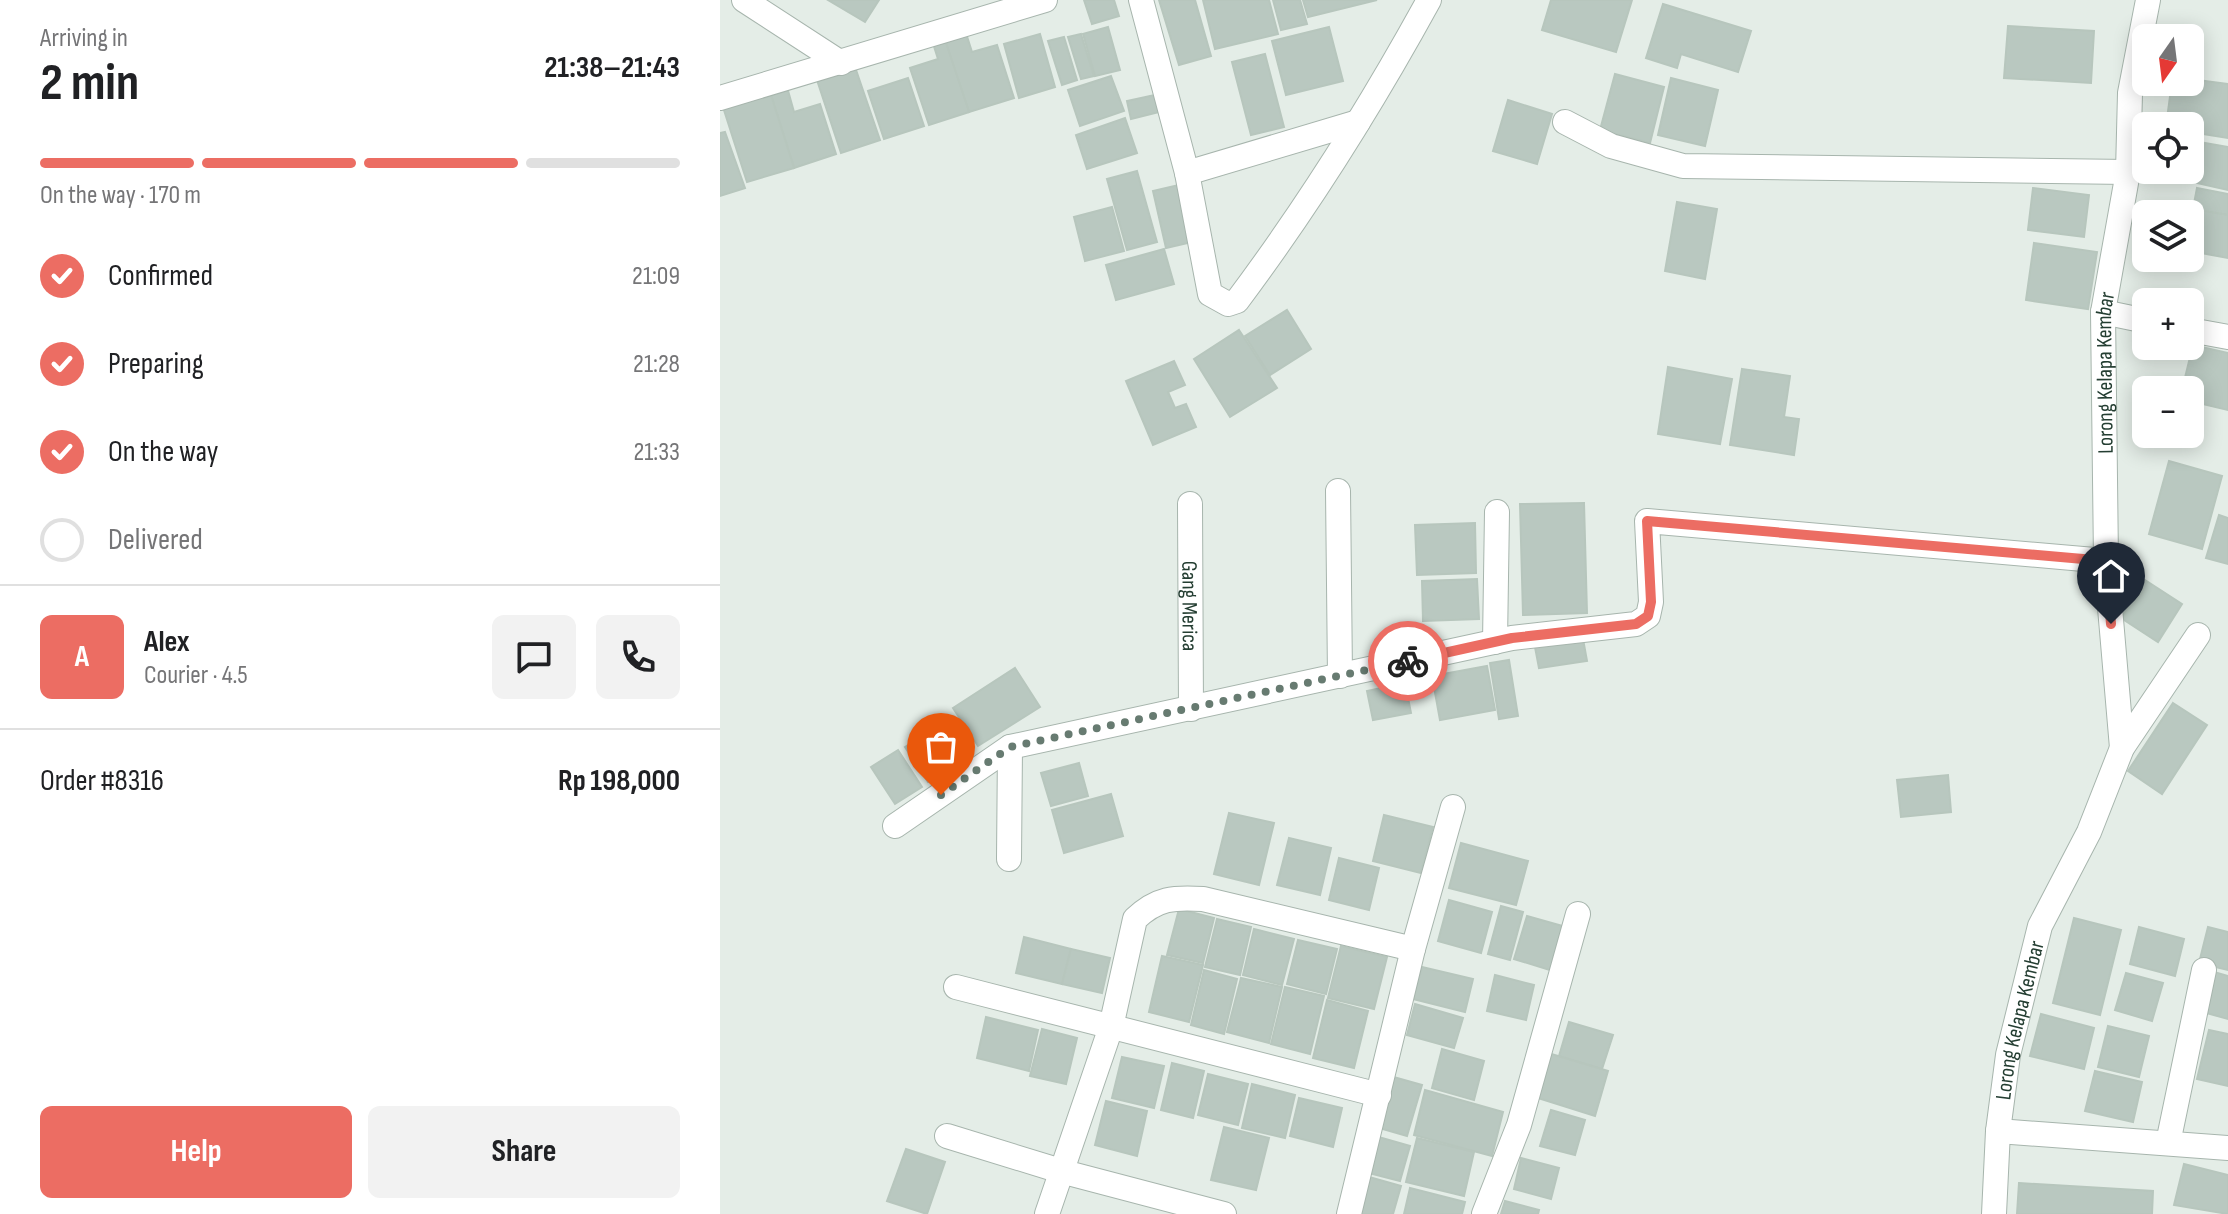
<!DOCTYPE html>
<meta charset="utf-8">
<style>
body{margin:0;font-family:"Sofia Sans Condensed",sans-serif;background:#f2f2f2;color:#202124;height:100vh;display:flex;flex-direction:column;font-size:30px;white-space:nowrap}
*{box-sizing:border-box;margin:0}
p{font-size:26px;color:#757577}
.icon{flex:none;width:44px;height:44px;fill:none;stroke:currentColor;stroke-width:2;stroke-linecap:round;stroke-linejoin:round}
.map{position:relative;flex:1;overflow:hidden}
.sheet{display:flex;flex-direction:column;background:#fff;width:720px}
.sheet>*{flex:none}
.needle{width:52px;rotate:194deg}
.controls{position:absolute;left:1412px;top:24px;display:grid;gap:16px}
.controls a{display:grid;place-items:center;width:72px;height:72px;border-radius:12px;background:#fff;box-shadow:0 4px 20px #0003;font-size:40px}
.pin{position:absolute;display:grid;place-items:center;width:68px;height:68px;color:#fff;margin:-82px -34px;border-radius:50% 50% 50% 0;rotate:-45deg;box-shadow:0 0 8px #0007}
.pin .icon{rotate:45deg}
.courier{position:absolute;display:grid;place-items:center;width:80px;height:80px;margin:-40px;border:6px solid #ec6d63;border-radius:50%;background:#fff;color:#222;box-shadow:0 2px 10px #0007}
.headline em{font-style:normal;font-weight:700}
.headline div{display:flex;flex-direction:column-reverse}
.headline{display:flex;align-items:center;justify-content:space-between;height:136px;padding:0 40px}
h1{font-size:52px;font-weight:700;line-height:60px}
.bar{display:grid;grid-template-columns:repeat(4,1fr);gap:12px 8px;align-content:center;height:96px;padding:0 40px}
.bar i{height:10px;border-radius:6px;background:#e0e0e0}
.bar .selected{background:#ec6d63}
.bar p{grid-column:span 4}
.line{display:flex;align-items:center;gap:20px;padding:0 40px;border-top:2px solid #e0e0e0}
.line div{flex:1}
.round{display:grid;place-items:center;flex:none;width:84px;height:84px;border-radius:12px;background:#f2f2f2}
ol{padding:0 40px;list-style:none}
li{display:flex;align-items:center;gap:24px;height:88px}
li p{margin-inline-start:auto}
li .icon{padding:8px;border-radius:50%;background:#ec6d63;color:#fff;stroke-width:4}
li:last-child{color:#757577}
li i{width:44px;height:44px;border:4px solid #e0e0e0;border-radius:50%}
.button{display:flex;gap:16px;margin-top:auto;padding:16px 40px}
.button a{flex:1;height:92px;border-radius:12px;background:#ec6d63;color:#fff;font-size:32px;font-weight:700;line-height:92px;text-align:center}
.button a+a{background:#f2f2f2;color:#202124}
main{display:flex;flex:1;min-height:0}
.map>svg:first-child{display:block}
</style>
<main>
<section class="sheet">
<div class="headline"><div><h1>2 min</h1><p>Arriving in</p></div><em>21:38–21:43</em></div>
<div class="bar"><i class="selected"></i><i class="selected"></i><i class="selected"></i><i></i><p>On the way · 170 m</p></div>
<ol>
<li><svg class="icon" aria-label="check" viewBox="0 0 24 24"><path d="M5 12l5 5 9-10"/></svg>Confirmed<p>21:09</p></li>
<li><svg class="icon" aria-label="check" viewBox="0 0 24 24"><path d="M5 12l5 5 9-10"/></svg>Preparing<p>21:28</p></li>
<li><svg class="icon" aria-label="check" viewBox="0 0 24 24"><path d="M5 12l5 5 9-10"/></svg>On the way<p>21:33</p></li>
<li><i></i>Delivered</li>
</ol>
<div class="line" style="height:144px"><b class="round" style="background:#ec6d63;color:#fff">A</b><div><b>Alex</b><p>Courier · 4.5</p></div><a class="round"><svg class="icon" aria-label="chat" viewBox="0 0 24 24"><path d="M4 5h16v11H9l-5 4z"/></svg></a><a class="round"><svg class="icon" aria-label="phone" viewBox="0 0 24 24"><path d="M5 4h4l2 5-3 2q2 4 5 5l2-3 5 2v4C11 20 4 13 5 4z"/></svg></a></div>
<div class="line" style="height:104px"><div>Order #8316</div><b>Rp 198,000</b></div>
<div class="button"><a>Help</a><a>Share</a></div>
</section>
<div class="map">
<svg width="1508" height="1214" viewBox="0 0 1508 1214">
<rect width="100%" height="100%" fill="#e4ede7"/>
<!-- building -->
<g fill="#b9c8c0" stroke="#b7c6bd" stroke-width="2">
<path d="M108,0h51l-14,22z"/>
<path d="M364,0h30l5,16 -27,8z"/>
<path d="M439,0h36l16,56 -32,9z"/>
<path d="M483,0h66l9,34 -63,15z"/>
<path d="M553,0h27l7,24 -26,6z"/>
<path d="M583,0h74l-69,17z"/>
<path d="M831,0h81l-16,52 -74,-22z"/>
<path d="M943,4l88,27 -13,41 -57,-18 -4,14 -31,-10z"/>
<path d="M1288,26l86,5 -3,52 -87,-5z"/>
<path d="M244,27l8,25 25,-7 17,53 -45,14 -26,-78z"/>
<path d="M388,27l12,43 -25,6 -12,-42z"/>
<path d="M609,27l14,54 -57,14 -14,-54z"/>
<path d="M223,34l26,78 -40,13 -19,-57 28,-9 -7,-22z"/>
<path d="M320,34l15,53 -36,11 -15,-54z"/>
<path d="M361,34l13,42 -13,3 -13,-42z"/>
<path d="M344,37l13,43 -15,5 -14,-44z"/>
<path d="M545,54l19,73 -33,8 -19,-73z"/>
<path d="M134,64l26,76 -39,13 -25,-76z"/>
<path d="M895,74l49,13 -14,56 -50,-13z"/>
<path d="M391,76l13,35 -44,15 -12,-36z"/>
<path d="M188,78l16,48 -40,13 -16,-48z"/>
<path d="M951,78l47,12 -13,56 -47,-11z"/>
<path d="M1470,79l38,5v54l-38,-6v-6h-24l6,-44h18z"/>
<path d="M67,87l7,25 26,-8 16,50 -42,14 -24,-76z"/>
<path d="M50,92l24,76 -47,14 -24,-75z"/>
<path d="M435,95l4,17 -28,7 -4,-18z"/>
<path d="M788,100l44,14 -15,50 -44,-13z"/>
<path d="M405,118l12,35 -50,16 -11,-34z"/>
<path d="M5,132l20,56 -25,8v-63z"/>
<path d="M1485,143l23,4v43l-31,-7z"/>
<path d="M417,171l20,71 -30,8 -20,-71z"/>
<path d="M459,185l13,57 -26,6 -13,-57z"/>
<path d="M1313,188l56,7 -5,42 -56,-7z"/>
<path d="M1477,188l31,6v21l-35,-6z"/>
<path d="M957,202l40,7 -12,70 -40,-8z"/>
<path d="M392,207l12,44 -39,10 -11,-44z"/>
<path d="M1473,209l35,6v43l-38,-7z"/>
<path d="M1314,243l63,9 -9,57 -62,-9z"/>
<path d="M444,249l10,35 -58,16 -10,-35z"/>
<path d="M567,310l24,39 -41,26 -25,-39z"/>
<path d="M519,330l38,58 -47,29 -36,-58z"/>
<path d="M1473,345l35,8v57l-38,-9v-11h-8z"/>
<path d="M454,361l11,24 -17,7 7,16 11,-4 10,23 -43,18 -27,-64z"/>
<path d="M948,367l64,12 -12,65 -62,-10z"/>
<path d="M1022,369l48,7 -6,41 15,2 -5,36 -64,-10z"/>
<path d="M1449,461l53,15 -20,73 -53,-15z"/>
<path d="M864,503l3,110 -64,2 -3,-111z"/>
<path d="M1499,515l9,3v46l-22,-6z"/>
<path d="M755,523l1,50 -59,2 -2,-50z"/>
<path d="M757,579l2,40 -56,2 -1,-40z"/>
<path d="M1425,580l37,24 -24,38 -37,-24z"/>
<path d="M863,639l4,22 -48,7 -4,-21z"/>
<path d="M789,660l9,56 -19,3 -9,-56z"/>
<path d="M767,666l8,44 -55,10 -8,-44z"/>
<path d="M295,668l25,39 -62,39 -25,-38z"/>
<path d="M685,683l6,30 -38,7 -6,-29z"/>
<path d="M1453,703l34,22 -45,69 -34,-23z"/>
<path d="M212,730l23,35 -27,17 -23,-35z"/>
<path d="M178,750l24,37 -27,17 -24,-37z"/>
<path d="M359,763l9,33 -37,10 -10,-33z"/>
<path d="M1228,775l3,37 -50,5 -4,-37z"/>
<path d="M391,794l12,42 -59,17 -12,-43z"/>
<path d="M509,813l45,10 -15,62 -45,-11z"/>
<path d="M664,815l49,12 -12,46 -48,-12z"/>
<path d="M569,838l42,10 -11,47 -43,-10z"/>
<path d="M741,843l67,18 -12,44 -67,-17z"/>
<path d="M619,858l40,10 -10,42 -40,-10z"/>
<path d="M729,900l43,12 -11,41 -43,-12z"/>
<path d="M781,906l22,6 -13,48 -22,-6z"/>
<path d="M459,909l35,9 -11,45 -36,-8z"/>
<path d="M807,916l39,11 -13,44 -39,-12z"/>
<path d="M1354,918l47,12 -21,85 -47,-12z"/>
<path d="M497,919l34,8 -11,48 -35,-8z"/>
<path d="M1419,927l45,12 -9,37 -45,-12z"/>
<path d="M1488,927l20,5v38l-29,-7z"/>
<path d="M534,929l40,10 -12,46 -39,-10z"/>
<path d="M304,937l47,12 -9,35 -46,-11z"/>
<path d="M578,940l39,9 -11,45 -39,-10z"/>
<path d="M621,946l46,11 -13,52 -46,-11z"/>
<path d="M351,949l39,9 -8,35 -40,-9z"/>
<path d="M442,956l41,9 -14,57 -40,-10z"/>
<path d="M702,967l51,12 -8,33 -52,-13z"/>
<path d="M484,970l33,9 -13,55 -33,-9z"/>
<path d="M1494,972l14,4v43l-25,-7z"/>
<path d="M1406,973l37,10 -11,38 -37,-11z"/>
<path d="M775,975l39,10 -8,35 -39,-9z"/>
<path d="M521,978l41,9 -13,56 -42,-11z"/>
<path d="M565,987l39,9 -14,58 -39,-10z"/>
<path d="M607,1000l41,11 -14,57 -41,-10z"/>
<path d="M695,1004l48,14 -9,30 -47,-13z"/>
<path d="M1321,1014l53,14 -10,41 -54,-13z"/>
<path d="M266,1017l52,13 -9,41 -52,-13z"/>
<path d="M849,1022l44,13 -11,34 -43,-13z"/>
<path d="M1388,1026l41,10 -10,41 -41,-10z"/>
<path d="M322,1029l35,9 -11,46 -36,-8z"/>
<path d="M1489,1030l19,4v52l-31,-7z"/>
<path d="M722,1049l42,12 -10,39 -42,-12z"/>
<path d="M828,1053l60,18 -13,45 -60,-19z"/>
<path d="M402,1057l42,9 -10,42 -42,-10z"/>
<path d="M452,1063l32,8 -11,47 -32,-8z"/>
<path d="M1375,1071l47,11 -9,40 -48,-11z"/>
<path d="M488,1074l40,10 -10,41 -40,-10z"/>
<path d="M670,1076l32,9 -15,51 -31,-9z"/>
<path d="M532,1084l43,11 -10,43 -43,-10z"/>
<path d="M705,1090l78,22 -11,44 -78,-21z"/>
<path d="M579,1098l43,10 -9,39 -43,-11z"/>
<path d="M386,1101l41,10 -10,45 -42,-11z"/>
<path d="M831,1110l34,10 -10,35 -35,-9z"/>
<path d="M504,1127l45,11 -13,52 -45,-10z"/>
<path d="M655,1136l35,10 -10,35 -35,-9z"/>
<path d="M697,1138l57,14 -10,44 -58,-14z"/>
<path d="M186,1149l39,13 -18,52 -40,-13z"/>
<path d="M801,1158l38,10 -8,31 -37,-10z"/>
<path d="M1464,1164l44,11v39l-54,-9z"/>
<path d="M642,1175l39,11 -8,28h-41z"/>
<path d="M1299,1183l134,8 -1,23h-135z"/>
<path d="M690,1188l55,14 -3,12h-58z"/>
<path d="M785,1201l34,9 -1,4h-37z"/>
</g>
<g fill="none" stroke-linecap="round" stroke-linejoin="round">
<defs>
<g id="minor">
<path d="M24,0l97,63"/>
<path d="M421,0l46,173 23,121 18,10 9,-3c71,-95 135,-197 192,-301"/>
<path d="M0,98l325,-98"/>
<path d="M845,122l46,24 72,20 445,6"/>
<path d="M467,173l171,-51"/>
<path d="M1383,312l43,9"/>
<path d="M1470,330l38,7"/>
<path d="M618,491l2,185"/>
<path id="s1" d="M470,504l1,205"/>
<path d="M775,642l2,-130"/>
<path id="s2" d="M1402,748l-16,-187 -3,-249 25,-140 2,-79 18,-93"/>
<path d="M175,826l115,-79 502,-109 124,-14 12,-8 3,-14 -4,-81 459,40"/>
<path d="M289,859l1,-112"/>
<path d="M236,987l423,108"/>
<path d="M1278,1131l230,17"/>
<path d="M227,1136l117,36 160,42"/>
<path d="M1448,1143l36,-173"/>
<path d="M327,1214l64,-187 24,-108c22,-21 39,-22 68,-20l210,50"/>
<path d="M629,1214l64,-265 40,-142"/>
<path d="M764,1214l35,-89 59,-211"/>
<path id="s3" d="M1274,1214l4,-83 10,-76 32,-129 49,-94 33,-84 76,-113"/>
</g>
</defs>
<!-- minor casing -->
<use href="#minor" stroke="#a7b5ad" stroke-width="26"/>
<!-- minor -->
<use href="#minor" stroke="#fff" stroke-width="24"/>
</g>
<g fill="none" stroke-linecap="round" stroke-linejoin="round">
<!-- done -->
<path stroke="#677b71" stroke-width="8" stroke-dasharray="0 14.4" d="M221,795l69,-48 398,-86"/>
<!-- route -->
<path stroke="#ec6d63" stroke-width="10" d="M688,661l104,-23 124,-14 12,-8 3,-14 -4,-81 459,40 5,63"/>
</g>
<g text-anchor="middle" stroke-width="8" stroke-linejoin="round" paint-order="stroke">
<!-- street labels -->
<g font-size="22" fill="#243e32" stroke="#f5f9f6">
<text dy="8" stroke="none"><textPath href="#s2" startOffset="376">Lorong Kelapa Kembar</textPath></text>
<text dy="8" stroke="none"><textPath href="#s1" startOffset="102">Gang Merica</textPath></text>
<text dy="8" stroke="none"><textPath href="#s3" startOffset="196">Lorong Kelapa Kembar</textPath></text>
</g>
</g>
</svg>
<div class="controls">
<a><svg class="needle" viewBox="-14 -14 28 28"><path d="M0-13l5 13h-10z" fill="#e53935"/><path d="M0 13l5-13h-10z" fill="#757577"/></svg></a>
<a><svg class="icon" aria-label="locate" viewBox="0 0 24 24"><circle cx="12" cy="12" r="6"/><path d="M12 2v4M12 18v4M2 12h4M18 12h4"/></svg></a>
<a><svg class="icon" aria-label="layers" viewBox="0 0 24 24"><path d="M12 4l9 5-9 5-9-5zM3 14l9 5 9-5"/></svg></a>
<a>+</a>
<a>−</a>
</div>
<div class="pin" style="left:221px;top:795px;background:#ea580c"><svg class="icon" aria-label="bag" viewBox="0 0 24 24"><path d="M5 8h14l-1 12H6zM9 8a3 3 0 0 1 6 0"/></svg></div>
<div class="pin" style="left:1391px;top:624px;background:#1f2937"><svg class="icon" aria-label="home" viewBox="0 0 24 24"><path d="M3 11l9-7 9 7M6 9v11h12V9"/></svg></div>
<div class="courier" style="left:688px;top:661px"><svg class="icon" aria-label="bike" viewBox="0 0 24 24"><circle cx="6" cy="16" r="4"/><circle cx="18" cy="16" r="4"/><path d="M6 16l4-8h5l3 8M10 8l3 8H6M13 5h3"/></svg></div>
</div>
</main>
